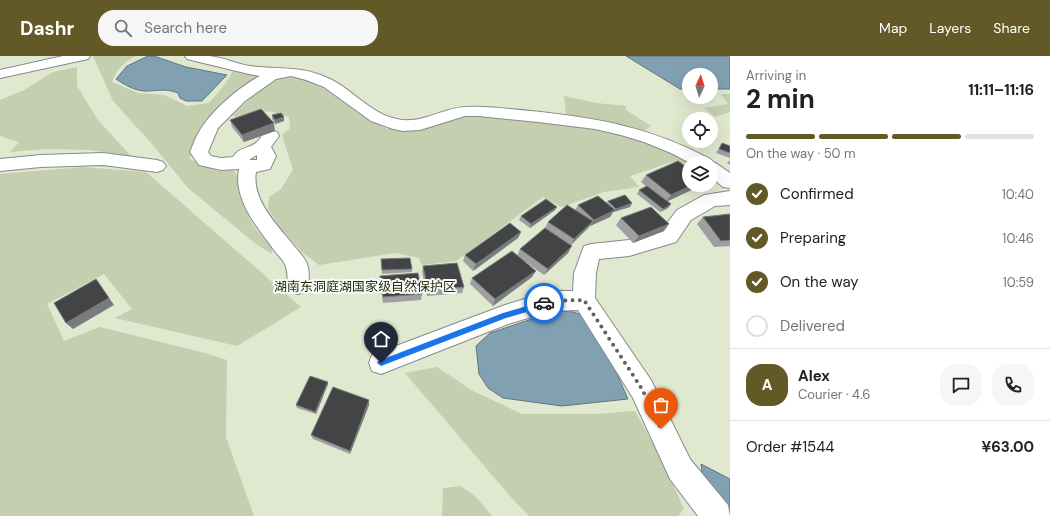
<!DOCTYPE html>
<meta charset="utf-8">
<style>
body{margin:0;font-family:"DM Sans","Noto Sans SC",sans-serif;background:#f6f6f6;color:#202124;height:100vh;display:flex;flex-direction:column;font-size:15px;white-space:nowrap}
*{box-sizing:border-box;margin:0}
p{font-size:13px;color:#757577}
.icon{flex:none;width:22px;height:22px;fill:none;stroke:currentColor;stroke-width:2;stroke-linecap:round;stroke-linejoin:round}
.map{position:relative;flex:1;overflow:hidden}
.details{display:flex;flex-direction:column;background:#fff;width:320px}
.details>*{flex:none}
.needle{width:26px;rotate:4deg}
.buttons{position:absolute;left:682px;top:12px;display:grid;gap:8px}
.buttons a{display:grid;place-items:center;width:36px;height:36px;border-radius:50%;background:#fff;box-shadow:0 4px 16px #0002;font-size:20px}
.pin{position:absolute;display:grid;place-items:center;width:34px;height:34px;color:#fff;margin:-41px -17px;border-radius:50% 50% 50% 0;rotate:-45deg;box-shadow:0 0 4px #0007}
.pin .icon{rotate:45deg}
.courier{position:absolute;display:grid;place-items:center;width:40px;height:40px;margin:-20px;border:3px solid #1a73e8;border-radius:50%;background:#fff;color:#222;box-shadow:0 1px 5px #0007}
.head em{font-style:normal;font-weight:700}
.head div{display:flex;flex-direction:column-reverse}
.head{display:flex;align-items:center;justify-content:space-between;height:68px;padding:0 16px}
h1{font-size:26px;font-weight:700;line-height:30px}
.bar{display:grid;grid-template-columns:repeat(4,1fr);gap:6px 4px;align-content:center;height:48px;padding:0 16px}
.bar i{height:5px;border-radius:3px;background:#e0e0e0}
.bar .active{background:#625926}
.bar p{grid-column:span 4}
.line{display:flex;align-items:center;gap:10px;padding:0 16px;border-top:1px solid #e0e0e0}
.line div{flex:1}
.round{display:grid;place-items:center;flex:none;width:42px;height:42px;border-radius:16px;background:#f6f6f6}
ol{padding:0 16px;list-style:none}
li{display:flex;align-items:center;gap:12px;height:44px}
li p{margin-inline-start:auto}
li .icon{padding:4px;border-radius:50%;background:#625926;color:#fff;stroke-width:4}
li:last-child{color:#757577}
li i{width:22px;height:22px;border:2px solid #e0e0e0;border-radius:50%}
header{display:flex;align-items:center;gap:24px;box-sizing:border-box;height:56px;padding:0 20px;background:#625926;color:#fff}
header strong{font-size:19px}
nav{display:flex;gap:22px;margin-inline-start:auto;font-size:14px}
.search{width:280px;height:36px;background:#f6f6f6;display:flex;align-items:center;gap:10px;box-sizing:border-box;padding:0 14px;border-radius:16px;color:#757577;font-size:15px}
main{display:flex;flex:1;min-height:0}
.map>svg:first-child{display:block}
</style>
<header>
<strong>Dashr</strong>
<div class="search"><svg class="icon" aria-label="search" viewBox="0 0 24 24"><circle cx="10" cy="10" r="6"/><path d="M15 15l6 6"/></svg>Search here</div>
<nav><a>Map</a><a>Layers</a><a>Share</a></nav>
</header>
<main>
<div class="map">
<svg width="730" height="460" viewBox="0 0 730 460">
<rect width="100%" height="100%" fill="#f8fafc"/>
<!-- green -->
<path fill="#e0e8d0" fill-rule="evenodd" d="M0,0h730v460h-730zM689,19h22v22h-22zM689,63h22v22h-22zM689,107h22v22h-22z"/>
<!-- forest -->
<g fill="#c4cfaf">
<path d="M93,0h43c-12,6 -20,14 -24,26l26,11 26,2 23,11 22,-3 17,-20 7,-12 30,4 -70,69 -3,15 27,12 17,-1c9,16 8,35 17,51 5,10 14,19 21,27v6l-16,-10 -68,-56 -36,-44 -39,-43z"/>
<path d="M77,11v19l21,34 33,36 -42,-6 -43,-1 -36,3 9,-10 -19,-6v-36l24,-10 29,-18z"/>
<path d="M283,19l25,5 22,12 23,17 34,20h37l27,-9 23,-4 99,9 51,9 39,13 32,16h-6v10l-17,-11 -42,14 9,11 -35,5 -43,15 -18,-10 -87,64 -34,4 -3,-7 -24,-5 -76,12 -17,-13 -21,-24 -13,-19 1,-12 12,-8 12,-19 -11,-35 8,-7 -1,-11c-8,-3 -19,-7 -29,-5 -13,2 -14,8 -28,4l30,-29z"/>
<path d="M721,38h9v18l-15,5 -11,-9 24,-4z"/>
<path d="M564,40l32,7 30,3v4l25,16 -7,5 -78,-17z"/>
<path d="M83,111l63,5 155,135 -64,39 -122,-28 17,-9 -28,-35 -57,30 17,37 36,-14 105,26 22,7 -1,77 28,79h-254v-342z"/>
<path d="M437,311l36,24 49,23h76l37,-3 29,53 20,45 -6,7h-149l-20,-21 -104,-122z"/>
<path d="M461,430l15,11 16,19h-50l1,-28z"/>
</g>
<!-- water -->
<g fill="#81a1b3" stroke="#5f7682">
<path d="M148,0h6l32,11 41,8 -25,26h-16l-6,-3 -2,-5c-13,-5 -19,-2 -32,-2 -11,0 -21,-6 -30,-12l11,-13z"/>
<path d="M626,0h104v33h-19v-14h-22v14h-9z"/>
<path d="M556,255l18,1 12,5 24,41 18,41 -66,7 -59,-8 -15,-10 -9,-14 -3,-28 14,-13z"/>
<path d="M701,408l29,15v34l-27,-32z"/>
</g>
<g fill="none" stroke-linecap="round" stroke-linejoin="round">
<defs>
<g id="minor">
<path d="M63,0h27l-2,3 -88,19v-8z"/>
<path d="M185,0c8,0 16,0 24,0 14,1 27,8 41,10 29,4 52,-1 80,13 23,11 41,35 67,40 25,6 46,-12 70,-12 21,-1 42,2 64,4 67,7 119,16 179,48l3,3 4,2 13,9v15l-7,-1 -12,-10v-14h-21l-19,-10 -27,-11 -23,-7 -26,-6 -57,-7 -59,-6h-14l-45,14 -17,1 -10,-2 -22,-8 -47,-34 -18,-7 -15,-4 -15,3 -31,22 -27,27 -10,24 3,4 10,2 12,-1c6,-10 16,-8 24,-15 3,-2 4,-7 8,-10 4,-2 8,-1 12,0l2,4 -8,11 5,9 -6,13 -14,3c-5,28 23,55 39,75 4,5 10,11 12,17 3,9 2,20 -1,27l-8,3 -8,-3c-4,-8 -1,-15 -4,-24 -1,-6 -9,-12 -12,-17 -17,-23 -41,-51 -35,-81l-18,1 -22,-5 -9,-13c3,-7 5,-14 9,-20 12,-21 40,-45 61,-56l-11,-2 -62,-15zM257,99v5h-7v-1z"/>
<path d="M103,97l54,7 6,2 3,4 -3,4 -6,2 -54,-7 -62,2 -41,4v-12l41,-4z"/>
<path d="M730,135v14l-15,1 -24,14 -15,22 -47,14 -30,3 -3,14 -1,25 56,82 39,79 38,46 2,11h-32l-28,-37 -37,-81 -55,-88 -26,1 -44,13 -127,50 -9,-3 -3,-8 3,-8 133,-50 47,-14h21l1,-18 10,-27 7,-2 38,-4 33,-10 15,-20 27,-15z"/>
</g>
</defs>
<!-- minor casing -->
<use href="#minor" stroke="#87898b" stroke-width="2"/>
<!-- minor -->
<use href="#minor" fill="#fff" fill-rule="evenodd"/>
</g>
<!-- wall -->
<g fill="#9e9fa1">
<path d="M272,59l12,6 -9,3 -3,-5z"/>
<path d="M230,64l45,11 -31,11 -12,-15z"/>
<path d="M722,87l8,3v12l-14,-5z"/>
<path d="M730,104v5l-3,-2z"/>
<path d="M646,119l52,12 -31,14 4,3 -3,4 -8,4 -23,-18 2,-4 8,-3 -6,-5z"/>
<path d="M608,145l24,2 -2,4 -17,5 -3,5 -20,9 -2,2 -18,17 -2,8 -24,22 -24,-17 12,19 -39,29 -23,-22 2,-6 45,-22 3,-7 25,-21 3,-6 27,-12 3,-5 28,-2z"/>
<path d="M557,151l-2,3 -25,18 -11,-8 2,-4z"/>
<path d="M730,158v32l-16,1 -17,-23 6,-7z"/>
<path d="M621,162l43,13 -31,12 -17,-18z"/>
<path d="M521,176l-3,6 -45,33 -10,-10 2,-6z"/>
<path d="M381,203l31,10v3l-30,2z"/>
<path d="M423,210l41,21 -2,6 -35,3 -5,-24z"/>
<path d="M380,220l42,18 -1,6 -38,3 -3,-20z"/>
<path d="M328,328l-12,30 -19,-6 -1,-3z"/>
<path d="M369,344v5l-19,49 -37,-15 -2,-4z"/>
</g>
<!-- shaded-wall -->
<g fill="#797b7d">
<path d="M284,61v4l-9,3v-4z"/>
<path d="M274,67l1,8 -31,11 -2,-7z"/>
<path d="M692,129h7l-1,2 -32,15 5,-7z"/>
<path d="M632,147l-2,4 -17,5 -3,5 -20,9 4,-6 21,-10 1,-1z"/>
<path d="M671,148l-3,4 -8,4 3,-3z"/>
<path d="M557,151l-2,3 -25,18 1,-4z"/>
<path d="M593,165l-5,7 -18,18 4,-7z"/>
<path d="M669,168l-5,7 -31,12 6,-7z"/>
<path d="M521,176l-3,6 -45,33 3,-7z"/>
<path d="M572,190l-4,7 -24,22 4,-6z"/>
<path d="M536,215l-4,6 -39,29 2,-7z"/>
<path d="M96,223l5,7 13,19 -41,24 -7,-6z"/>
<path d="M328,326v2l-12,30 -1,-2z"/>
<path d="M369,344v5l-19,49v-3z"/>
</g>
<!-- building -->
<g fill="#434446" stroke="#797b7d">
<path d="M261,53l13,14 -32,12 -12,-15z"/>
<path d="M281,57l3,4 -9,3 -3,-5z"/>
<path d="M722,87l8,3v7l-11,-4z"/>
<path d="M678,105l11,8v16h3l-21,10 -25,-20z"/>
<path d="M647,130l24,18 -8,5 -24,-19z"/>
<path d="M625,139l7,8 -16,6 -8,-8z"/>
<path d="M598,140l17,14 -21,10 -16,-15z"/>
<path d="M546,143l11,8 -26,17 -10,-8z"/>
<path d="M567,149l26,16 -19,18 -26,-17z"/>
<path d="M651,151l18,17 -30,12 -18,-18z"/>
<path d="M730,158v26l-9,1 -18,-24z"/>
<path d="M510,167l11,9 -45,32 -11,-9z"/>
<path d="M545,172l27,18 -24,23 -28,-20z"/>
<path d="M512,195l24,20 -41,28 -23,-21z"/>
<path d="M410,202l2,11 -30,1 -1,-11z"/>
<path d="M457,207l7,24 -36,3 -5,-24z"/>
<path d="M418,217l4,21 -39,3 -3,-21z"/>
<path d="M96,223l13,19 -43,25 -12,-20z"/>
<path d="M310,320l18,6 -13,30 -19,-7z"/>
<path d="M333,331l36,13 -19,51 -39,-16z"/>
</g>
<!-- route -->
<path fill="#1a73e8" d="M544,245h3v5l-41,12 -125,48 -4,-3 1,-2 125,-48z"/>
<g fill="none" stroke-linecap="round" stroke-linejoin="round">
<!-- done -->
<path stroke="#616363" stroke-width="4" stroke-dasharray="0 7.2" d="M544,247l8,-2 32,-1 58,89 19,40"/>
</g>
<g text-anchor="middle" stroke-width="4" stroke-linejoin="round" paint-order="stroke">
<!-- park labels -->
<g font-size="13" fill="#262f09" stroke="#f8fafc">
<text x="365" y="235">湖南东洞庭湖国家级自然保护区</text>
</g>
</g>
</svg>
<div class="buttons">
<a><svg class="needle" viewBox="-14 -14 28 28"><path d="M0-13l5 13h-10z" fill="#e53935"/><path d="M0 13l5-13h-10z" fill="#757577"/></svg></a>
<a><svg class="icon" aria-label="locate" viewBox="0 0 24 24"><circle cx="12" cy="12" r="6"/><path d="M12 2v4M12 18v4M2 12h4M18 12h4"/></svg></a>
<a><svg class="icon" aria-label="layers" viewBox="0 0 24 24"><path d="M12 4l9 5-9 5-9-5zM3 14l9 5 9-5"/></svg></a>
</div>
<div class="pin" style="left:661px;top:373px;background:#ea580c"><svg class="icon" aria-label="bag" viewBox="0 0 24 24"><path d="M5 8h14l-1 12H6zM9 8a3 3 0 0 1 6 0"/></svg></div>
<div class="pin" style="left:381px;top:307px;background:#1f2937"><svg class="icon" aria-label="home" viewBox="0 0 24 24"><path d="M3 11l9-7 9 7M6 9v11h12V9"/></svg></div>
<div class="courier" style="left:544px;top:247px"><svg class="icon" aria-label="car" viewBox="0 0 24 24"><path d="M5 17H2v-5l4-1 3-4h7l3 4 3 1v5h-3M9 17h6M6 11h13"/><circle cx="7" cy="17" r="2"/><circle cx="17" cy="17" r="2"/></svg></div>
</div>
<section class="details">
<div class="head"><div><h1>2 min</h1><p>Arriving in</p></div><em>11:11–11:16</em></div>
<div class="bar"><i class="active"></i><i class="active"></i><i class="active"></i><i></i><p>On the way · 50 m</p></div>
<ol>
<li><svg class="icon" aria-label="check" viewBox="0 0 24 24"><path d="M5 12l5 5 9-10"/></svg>Confirmed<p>10:40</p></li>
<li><svg class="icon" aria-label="check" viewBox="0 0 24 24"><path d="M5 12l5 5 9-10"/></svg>Preparing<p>10:46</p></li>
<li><svg class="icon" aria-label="check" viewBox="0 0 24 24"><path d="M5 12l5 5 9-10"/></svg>On the way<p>10:59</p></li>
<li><i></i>Delivered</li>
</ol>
<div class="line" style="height:72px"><b class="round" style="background:#625926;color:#fff">A</b><div><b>Alex</b><p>Courier · 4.6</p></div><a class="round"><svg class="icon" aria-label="chat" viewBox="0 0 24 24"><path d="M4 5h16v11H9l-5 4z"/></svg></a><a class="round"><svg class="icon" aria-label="phone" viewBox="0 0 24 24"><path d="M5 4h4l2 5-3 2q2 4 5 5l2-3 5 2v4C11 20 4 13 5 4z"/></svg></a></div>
<div class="line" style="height:52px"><div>Order #1544</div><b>¥63.00</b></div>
</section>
</main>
